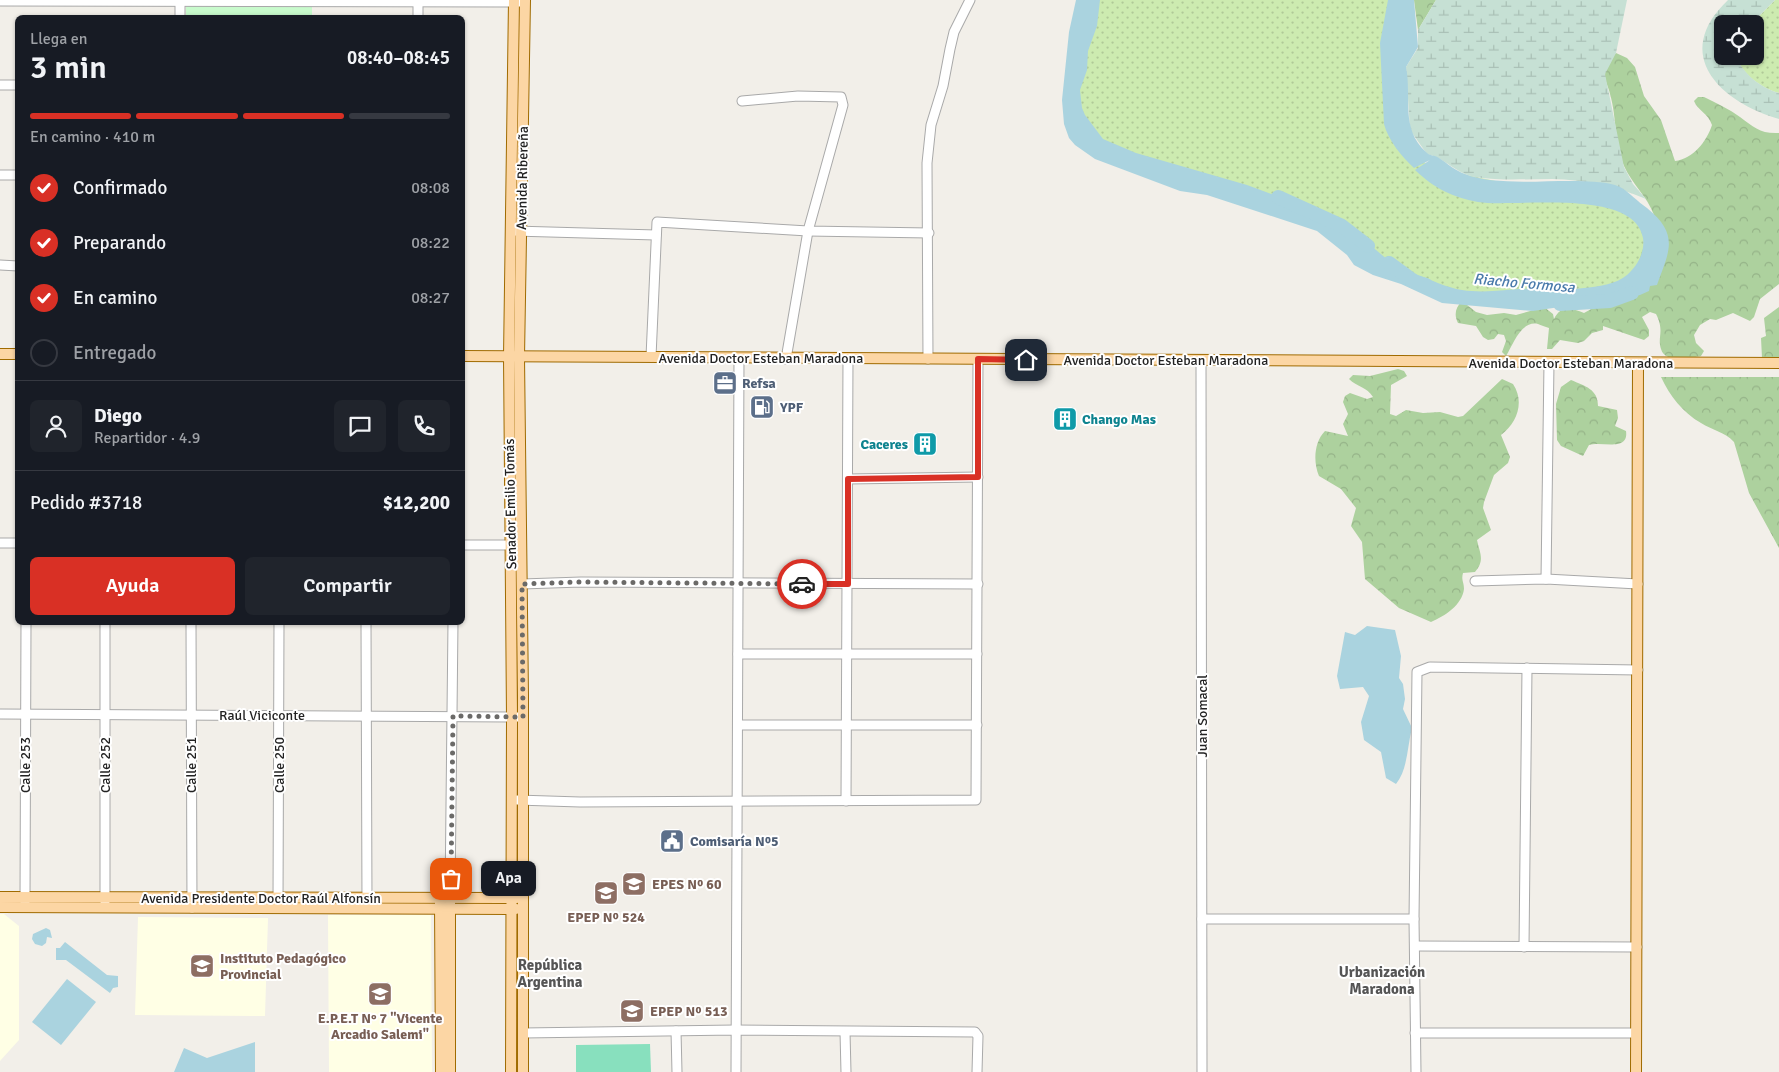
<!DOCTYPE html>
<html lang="es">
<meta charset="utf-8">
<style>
body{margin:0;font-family:Signika,sans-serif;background:#20242c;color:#f1f3f6;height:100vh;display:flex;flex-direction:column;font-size:19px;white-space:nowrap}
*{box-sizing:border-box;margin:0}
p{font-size:16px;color:#9ea1a6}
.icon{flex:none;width:28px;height:28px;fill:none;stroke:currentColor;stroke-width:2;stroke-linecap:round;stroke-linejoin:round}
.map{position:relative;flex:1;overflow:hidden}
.side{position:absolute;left:15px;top:15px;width:450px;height:610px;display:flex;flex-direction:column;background:#171b24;border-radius:8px;box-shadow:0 1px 4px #0004}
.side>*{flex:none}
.tools{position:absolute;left:1714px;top:15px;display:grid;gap:10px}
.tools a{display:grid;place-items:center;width:50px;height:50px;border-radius:8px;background:#171b24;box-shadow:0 1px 4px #0004;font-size:25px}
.pin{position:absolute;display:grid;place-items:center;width:42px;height:42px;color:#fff;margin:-21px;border-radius:10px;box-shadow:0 2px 8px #0006}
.courier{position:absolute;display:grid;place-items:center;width:50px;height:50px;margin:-25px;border:4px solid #d93025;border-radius:50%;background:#fff;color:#222;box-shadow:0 1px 6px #0007}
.bubble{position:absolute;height:35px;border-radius:8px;background:#171b24;box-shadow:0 1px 4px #0004;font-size:16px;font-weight:600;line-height:35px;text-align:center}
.summary em{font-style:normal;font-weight:600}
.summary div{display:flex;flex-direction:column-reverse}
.summary{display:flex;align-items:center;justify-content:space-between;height:85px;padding:0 15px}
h1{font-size:32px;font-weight:600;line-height:38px}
.bar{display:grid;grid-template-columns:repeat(4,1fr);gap:8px 5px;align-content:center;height:60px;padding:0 15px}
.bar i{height:6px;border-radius:4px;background:#363941}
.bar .current{background:#d93025}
.bar p{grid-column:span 4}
.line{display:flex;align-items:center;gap:12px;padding:0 15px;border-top:1px solid #363941}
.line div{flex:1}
.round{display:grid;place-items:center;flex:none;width:52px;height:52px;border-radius:8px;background:#20242c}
ol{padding:0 15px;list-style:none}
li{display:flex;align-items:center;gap:15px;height:55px}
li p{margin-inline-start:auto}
li .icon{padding:5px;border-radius:50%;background:#d93025;color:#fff;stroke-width:4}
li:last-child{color:#9ea1a6}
li i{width:28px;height:28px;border:2px solid #363941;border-radius:50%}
.action{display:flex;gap:10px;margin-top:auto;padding:10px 15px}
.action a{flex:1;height:58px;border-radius:8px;background:#d93025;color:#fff;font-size:20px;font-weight:600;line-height:58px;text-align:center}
.action a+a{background:#20242c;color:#f1f3f6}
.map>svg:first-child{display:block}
</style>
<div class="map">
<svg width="1779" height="1072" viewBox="0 0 1779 1072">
<defs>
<pattern id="grass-dots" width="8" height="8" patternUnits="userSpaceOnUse" patternTransform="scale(1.25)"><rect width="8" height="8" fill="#cdebb0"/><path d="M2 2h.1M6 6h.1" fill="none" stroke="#b0c997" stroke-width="1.8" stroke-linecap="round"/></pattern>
<pattern id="forest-crowns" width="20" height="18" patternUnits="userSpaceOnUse" patternTransform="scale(1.25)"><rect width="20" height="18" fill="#add19e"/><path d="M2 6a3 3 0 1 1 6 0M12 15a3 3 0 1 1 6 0" fill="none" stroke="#95b388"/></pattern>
<pattern id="wetland-marsh" width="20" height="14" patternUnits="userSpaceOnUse" patternTransform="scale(1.25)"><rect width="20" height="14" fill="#c6e0d4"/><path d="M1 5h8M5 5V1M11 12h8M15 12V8" fill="none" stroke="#aac0b6"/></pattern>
</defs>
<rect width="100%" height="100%" fill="#f2efe9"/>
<!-- education -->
<g fill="#ffffe5">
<path d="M0,914h4l15,12v114l-19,21z"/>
<path d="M328,915h103l1,157h-103z"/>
<path d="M138,917l130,1 -3,98 -130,-1z"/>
</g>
<!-- grass -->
<g fill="url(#grass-dots)">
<path d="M1093,0h295l7,92 20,63 17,13 209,43 20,42 -27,39 -154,6 -65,-16 -73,-56 -58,-27 -169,-46 -39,-43z"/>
<path d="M1775,0h4v93c-18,-5 -37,-19 -43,-37h19v-32h-4z"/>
</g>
<!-- forest -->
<g fill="url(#forest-crowns)">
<path d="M1414,0h22l-18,30z"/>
<path d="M1616,53l11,5 8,9 9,29 17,24 14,41c18,-2 32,-20 37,-36 -4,-12 -14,-14 -18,-24l4,-4h6c12,6 25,12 36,20 14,10 20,17 39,16v151l-19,15 -6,18 -4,4 -17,-8 -17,7 -6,-1 -10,6 -6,10 2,8 8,8 -3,5c-10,2 -36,8 -40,-7 -4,-13 4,-17 -5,-35l-6,-2 -8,5 7,13v6l-5,4 -41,-14v4l-11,3 -8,8 -6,2 -18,-3 -8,9h-5l2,-21c-4,-1 -8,-3 -11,-4 -17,-4 -25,21 -32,32l-4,-4 4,-11 -2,-6 -6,-1 -4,5 -6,1 -5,-3 -7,-11 -18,-3c-4,-8 -3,-15 4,-22l14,11 11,3 17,-2 12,2 28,-8 9,7 1,5c7,-14 17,-11 30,-6l20,-11 24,-7 26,-80c-7,-19 -22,-31 -30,-49 -10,-22 -7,-48 -14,-72 -1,-6 -5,-12 -5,-18 0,-9 5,-18 11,-23z"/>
<path d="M1779,307v55l-11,-5v5l-6,-4 -1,-20 5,-2 -2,-18z"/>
<path d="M1398,369l6,2 3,5 -16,9 -1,29 6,2 10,-6 17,3 17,-1 18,5 5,-1 39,-37 11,5c12,18 4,39 -12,51l9,22 -2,6 -14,12 -10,27 -1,6 8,22 -14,10c3,14 8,20 -2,32l-12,1c-2,7 1,9 1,16 -2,16 -19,27 -33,33l-32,-14 -34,-29 -3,-37 -11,-16 5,-18 -15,-19 -22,-13c-6,-14 -5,-34 6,-45l23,5 -5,-12 5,-10 -5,-12 2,-6 5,-3 17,6 6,-2c-6,-10 -16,-10 -24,-18l4,-4 17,1z"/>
<path d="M1661,377h118v171l-30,-55 -15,-51c-9,-10 -22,-12 -33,-19 -19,-11 -31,-27 -40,-46z"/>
<path d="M1571,380c14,6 27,9 27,26l19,4 1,8 -3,8 11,5c3,21 -24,10 -37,14l-6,11 -22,-10 -4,-6 -1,-36 5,-17z"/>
</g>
<!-- wetland -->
<g fill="url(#wetland-marsh)">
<path d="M1436,0h191l-11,53 -11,21 19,93 9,17 13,15c-30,-13 -61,-19 -94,-20 -26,0 -51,2 -77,-2 -18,-3 -30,-19 -48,-23l-17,-24 -4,-63 12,-19v-18z"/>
<path d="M1728,0h47l-24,24h-29v32h14c7,18 25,32 43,37v26c-58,-17 -109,-64 -51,-119z"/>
</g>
<!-- park -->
<path fill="#c8facc" d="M186,5h126v12l-126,1z"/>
<!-- pitch -->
<path fill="#88e0be" d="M650,1044l1,28h-75v-27z"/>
<!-- water -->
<g fill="#aad3df">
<path d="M1076,0h24l-3,26 -9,25 -1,19 -7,20 2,18 3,7 18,24 33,14 111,32 43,16 73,38 51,43 1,-8c15,5 32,14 47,16 26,4 54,-2 80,-2 14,0 28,2 42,0 13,-1 33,-4 43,-13 11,-10 18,-23 16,-37 -9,-51 -130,-30 -165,-36 -26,-5 -44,-14 -63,-32l15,-10 -16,8c-12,-11 -26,-28 -30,-44l-4,-81 8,-43h26l4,47 -12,20c6,31 -6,61 20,85 3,4 9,3 13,6 9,6 17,13 26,16 29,12 81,6 113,7 14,1 29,0 42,6 9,5 18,15 27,21 33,27 22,43 10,77l-7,1 -1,5 -9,4 -107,16 -91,-8 -41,-19 -28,-9 -19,-10 -7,-10 -30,-24 -110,-36 -27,-4 -85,-32 -20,-14 -6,-7 -5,-14 -2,-24 7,-68z"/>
<path d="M1367,626l28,4 6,26 -2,22 4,6 2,15 -2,10 9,19c-5,19 -4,41 -16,56l-10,-6 -5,-26 -17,-12 -3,-18 8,-26 -6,-9 -23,2 -3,-13 8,-44 10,3z"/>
<path d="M46,928l4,2 2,8 -5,-1 -1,6 -4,3 -7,-2 -3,-5 1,-5z"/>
<path d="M65,942l42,33 11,1v11l-5,1 -3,5 -44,-33h-10v-12h4z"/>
<path d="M67,979l29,23 -35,43 -29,-23z"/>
<path d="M255,1042v30h-81l10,-24 23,10z"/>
</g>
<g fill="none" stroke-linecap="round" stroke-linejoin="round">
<!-- river -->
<g stroke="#aad3df" stroke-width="14">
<path d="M1278,197l64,29 26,20"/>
<path d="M1389,263l26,19 11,3"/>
<path d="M1560,304l50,-3 22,-8"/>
</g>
<defs>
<g id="minor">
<path d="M0,1l520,1"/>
<path d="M180,18v-18"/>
<path d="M418,18v-18"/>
<path d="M0,85h18"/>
<path d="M742,101l56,-5 43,1 2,8 -35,126 -22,128"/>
<path d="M0,175h18"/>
<path d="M514,231l142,4"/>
<path d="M0,265l18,1"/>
<path d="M651,357l6,-135 151,9 121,2"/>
<path d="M928,359l-1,-196 4,-38 12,-39 7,-37 4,-17 16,-32"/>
<path d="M1201,361l1,711"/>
<path d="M848,479l130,-2"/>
<path d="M0,543h18"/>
<path d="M462,545h55"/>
<path d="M1546,579l3,-216"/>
<path d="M1475,581l71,-2 92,5"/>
<path d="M522,584l59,-2 397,2"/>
<path d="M105,622v280"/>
<path d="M191,622l1,286"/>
<path d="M366,622l1,283"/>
<path d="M738,654h239"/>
<path d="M0,714l523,3"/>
<path d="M738,725h239"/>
<path d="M517,800l63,2 396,-2 2,-441"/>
<path d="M846,801l2,-443"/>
<path d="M450,897l3,-275"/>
<path d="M25,902l1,-280"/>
<path d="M278,905l1,-283"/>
<path d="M1202,919h212"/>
<path d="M1416,946l221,1"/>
<path d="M1524,947l3,-279"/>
<path d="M676,1031l1,41"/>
<path d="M845,1032l1,40"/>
<path d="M523,1033l212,-3 240,2 3,4 -1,36"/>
<path d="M1415,1033h221"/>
<path d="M736,1072l3,-714"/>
<path d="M1416,1072l-2,-153 3,-247 13,-5 208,3"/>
</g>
<g id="major">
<path d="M0,354h18"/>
<path d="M462,356l1317,7"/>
<path d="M0,897l517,1"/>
<path d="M440,903l1,169"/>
<path d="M450,903v169"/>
<path d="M0,907l516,2"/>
<path d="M511,1072l1,-355 -3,-360 5,-357"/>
<path d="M523,1072v-376l-4,-339 6,-357"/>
<path d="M1636,1072l2,-709"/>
</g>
</defs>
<!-- minor casing -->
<use href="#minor" stroke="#a9a9a9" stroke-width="11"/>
<!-- major casing -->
<use href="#major" stroke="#a06b00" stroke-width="12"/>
<!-- minor -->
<use href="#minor" stroke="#fff" stroke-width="9"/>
<!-- major -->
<use href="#major" stroke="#fcd6a4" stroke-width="10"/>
</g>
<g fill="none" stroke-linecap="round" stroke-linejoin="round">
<!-- done -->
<path stroke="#6b6a68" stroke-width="5" stroke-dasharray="0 9" d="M451,879l2,-163 70,1 -1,-133 59,-2 221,2"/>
<!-- route -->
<path stroke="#d93025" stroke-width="6" d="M802,584h46v-105l130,-2v-118l48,1"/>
</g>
<!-- icons -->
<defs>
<symbol id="office-square" viewBox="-11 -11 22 22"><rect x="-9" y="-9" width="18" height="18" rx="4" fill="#5c6f8a" stroke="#fff"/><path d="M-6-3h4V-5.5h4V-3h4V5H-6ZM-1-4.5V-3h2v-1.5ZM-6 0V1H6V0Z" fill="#fff"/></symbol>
<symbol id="fuel-square" viewBox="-11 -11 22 22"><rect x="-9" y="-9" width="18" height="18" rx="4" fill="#5c6f8a" stroke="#fff"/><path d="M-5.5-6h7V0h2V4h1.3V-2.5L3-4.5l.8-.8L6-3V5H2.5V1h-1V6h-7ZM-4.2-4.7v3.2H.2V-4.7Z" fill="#fff"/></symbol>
<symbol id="building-square" viewBox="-11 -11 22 22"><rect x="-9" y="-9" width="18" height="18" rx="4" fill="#0f9aa8" stroke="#fff"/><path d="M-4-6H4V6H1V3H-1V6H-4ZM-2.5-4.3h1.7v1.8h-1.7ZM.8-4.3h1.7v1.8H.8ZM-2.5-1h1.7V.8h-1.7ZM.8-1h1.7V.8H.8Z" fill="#fff"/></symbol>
<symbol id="civic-square" viewBox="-11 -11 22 22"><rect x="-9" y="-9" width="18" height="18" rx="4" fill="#5c6f8a" stroke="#fff"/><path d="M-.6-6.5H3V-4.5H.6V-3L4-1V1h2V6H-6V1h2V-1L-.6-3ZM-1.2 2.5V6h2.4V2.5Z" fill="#fff"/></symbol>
<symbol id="school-square" viewBox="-11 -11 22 22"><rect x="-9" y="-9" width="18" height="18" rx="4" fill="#8d6e63" stroke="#fff"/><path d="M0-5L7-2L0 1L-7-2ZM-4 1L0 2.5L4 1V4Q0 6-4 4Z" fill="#fff"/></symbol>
<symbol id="university-square" viewBox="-11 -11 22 22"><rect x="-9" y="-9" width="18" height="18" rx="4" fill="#8d6e63" stroke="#fff"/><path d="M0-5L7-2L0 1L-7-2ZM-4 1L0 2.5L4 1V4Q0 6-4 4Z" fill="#fff"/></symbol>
</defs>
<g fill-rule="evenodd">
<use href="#office-square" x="711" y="369" width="28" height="28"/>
<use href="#fuel-square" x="748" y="393" width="28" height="28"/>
<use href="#building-square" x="1051" y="405" width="28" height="28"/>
<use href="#building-square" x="911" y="430" width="28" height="28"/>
<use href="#civic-square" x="658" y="827" width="28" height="28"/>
<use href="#school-square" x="620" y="870" width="28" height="28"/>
<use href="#school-square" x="592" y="879" width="28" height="28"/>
<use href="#university-square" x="188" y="952" width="28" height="28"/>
<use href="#school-square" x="366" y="980" width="28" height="28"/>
<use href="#school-square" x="618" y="997" width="28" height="28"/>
</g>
<g text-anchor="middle" stroke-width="4" stroke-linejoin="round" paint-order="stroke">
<!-- street labels -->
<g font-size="14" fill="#222" stroke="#fff">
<text transform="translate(522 178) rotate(-89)" y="5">Avenida Ribereña</text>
<text x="761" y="363">Avenida Doctor Esteban Maradona</text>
<text x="1166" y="365">Avenida Doctor Esteban Maradona</text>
<text x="1571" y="368">Avenida Doctor Esteban Maradona</text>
<text transform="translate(510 504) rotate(-91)" y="5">Senador Emilio Tomás</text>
<text x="262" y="720">Raúl Viciconte</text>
<text transform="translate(1202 716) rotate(-90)" y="5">Juan Somacal</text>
<text transform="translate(25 765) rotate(-90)" y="5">Calle 253</text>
<text transform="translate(105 765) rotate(-90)" y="5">Calle 252</text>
<text transform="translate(191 765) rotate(-90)" y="5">Calle 251</text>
<text transform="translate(279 765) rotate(-90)" y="5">Calle 250</text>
<text x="261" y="903">Avenida Presidente Doctor Raúl Alfonsín</text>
</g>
<!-- service labels -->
<g font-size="14" font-weight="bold" fill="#4e5e75" stroke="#fff" text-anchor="start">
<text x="742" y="388">Refsa</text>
<text x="780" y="412">YPF</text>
<text x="690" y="846">Comisaría Nº5</text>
</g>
<!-- culture labels -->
<g font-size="14" font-weight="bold" fill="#0d838f" stroke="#fff" text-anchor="start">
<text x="1082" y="424">Chango Mas</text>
<text x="908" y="449" text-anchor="end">Caceres</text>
</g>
<!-- education labels -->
<g font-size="14" font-weight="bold" fill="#785e54" stroke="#fff" text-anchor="start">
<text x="652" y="889">EPES Nº 60</text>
<text x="606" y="922" text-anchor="middle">EPEP Nº 524</text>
<text x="220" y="963">Instituto Pedagógico<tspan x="220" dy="16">Provincial</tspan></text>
<text x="650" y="1016">EPEP Nº 513</text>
<text x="380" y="1023" text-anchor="middle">E.P.E.T N° 7 "Vicente<tspan x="380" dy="16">Arcadio Salemi"</tspan></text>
</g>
<!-- water labels -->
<g font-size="15" font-style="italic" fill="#4a7aab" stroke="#fff">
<text transform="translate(1524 283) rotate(5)" y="5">Riacho Formosa</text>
</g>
<!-- neighbourhood labels -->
<g font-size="15" font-weight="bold" fill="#555" stroke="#fff">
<text x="550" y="970">República<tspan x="550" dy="17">Argentina</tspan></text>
<text x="1382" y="977">Urbanización<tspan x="1382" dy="17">Maradona</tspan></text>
</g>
</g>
</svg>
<div class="tools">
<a><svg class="icon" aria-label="locate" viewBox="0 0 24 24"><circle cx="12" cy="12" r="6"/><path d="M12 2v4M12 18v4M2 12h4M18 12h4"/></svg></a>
</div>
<div class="pin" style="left:451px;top:879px;background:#ea580c"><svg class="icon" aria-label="bag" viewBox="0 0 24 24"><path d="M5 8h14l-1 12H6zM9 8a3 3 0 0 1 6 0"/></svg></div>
<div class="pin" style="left:1026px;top:360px;background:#1f2937"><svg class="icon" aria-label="home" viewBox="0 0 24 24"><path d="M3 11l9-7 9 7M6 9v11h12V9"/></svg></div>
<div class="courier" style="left:802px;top:584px"><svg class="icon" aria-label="car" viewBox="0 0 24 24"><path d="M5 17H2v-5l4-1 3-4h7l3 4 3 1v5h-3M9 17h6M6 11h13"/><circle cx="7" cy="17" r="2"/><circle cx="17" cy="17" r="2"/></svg></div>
<div class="bubble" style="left:481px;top:861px;width:55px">Apa</div>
<section class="side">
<div class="summary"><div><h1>3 min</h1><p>Llega en</p></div><em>08:40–08:45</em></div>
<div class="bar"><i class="current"></i><i class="current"></i><i class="current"></i><i></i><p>En camino · 410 m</p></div>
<ol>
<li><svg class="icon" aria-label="check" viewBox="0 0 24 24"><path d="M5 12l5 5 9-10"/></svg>Confirmado<p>08:08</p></li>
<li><svg class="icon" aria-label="check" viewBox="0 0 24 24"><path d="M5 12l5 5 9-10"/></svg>Preparando<p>08:22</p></li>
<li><svg class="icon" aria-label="check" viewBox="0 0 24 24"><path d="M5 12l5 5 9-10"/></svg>En camino<p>08:27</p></li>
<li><i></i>Entregado</li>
</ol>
<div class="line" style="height:90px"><a class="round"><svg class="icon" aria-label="person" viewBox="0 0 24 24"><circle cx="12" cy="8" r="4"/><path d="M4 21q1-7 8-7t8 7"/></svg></a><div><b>Diego</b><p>Repartidor · 4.9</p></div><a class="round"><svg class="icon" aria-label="chat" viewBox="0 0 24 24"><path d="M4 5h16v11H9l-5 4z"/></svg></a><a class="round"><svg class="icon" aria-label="phone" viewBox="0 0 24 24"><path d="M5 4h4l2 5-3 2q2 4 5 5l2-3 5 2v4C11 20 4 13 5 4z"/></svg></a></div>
<div class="line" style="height:65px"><div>Pedido #3718</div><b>$12,200</b></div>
<div class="action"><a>Ayuda</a><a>Compartir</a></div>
</section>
</div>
